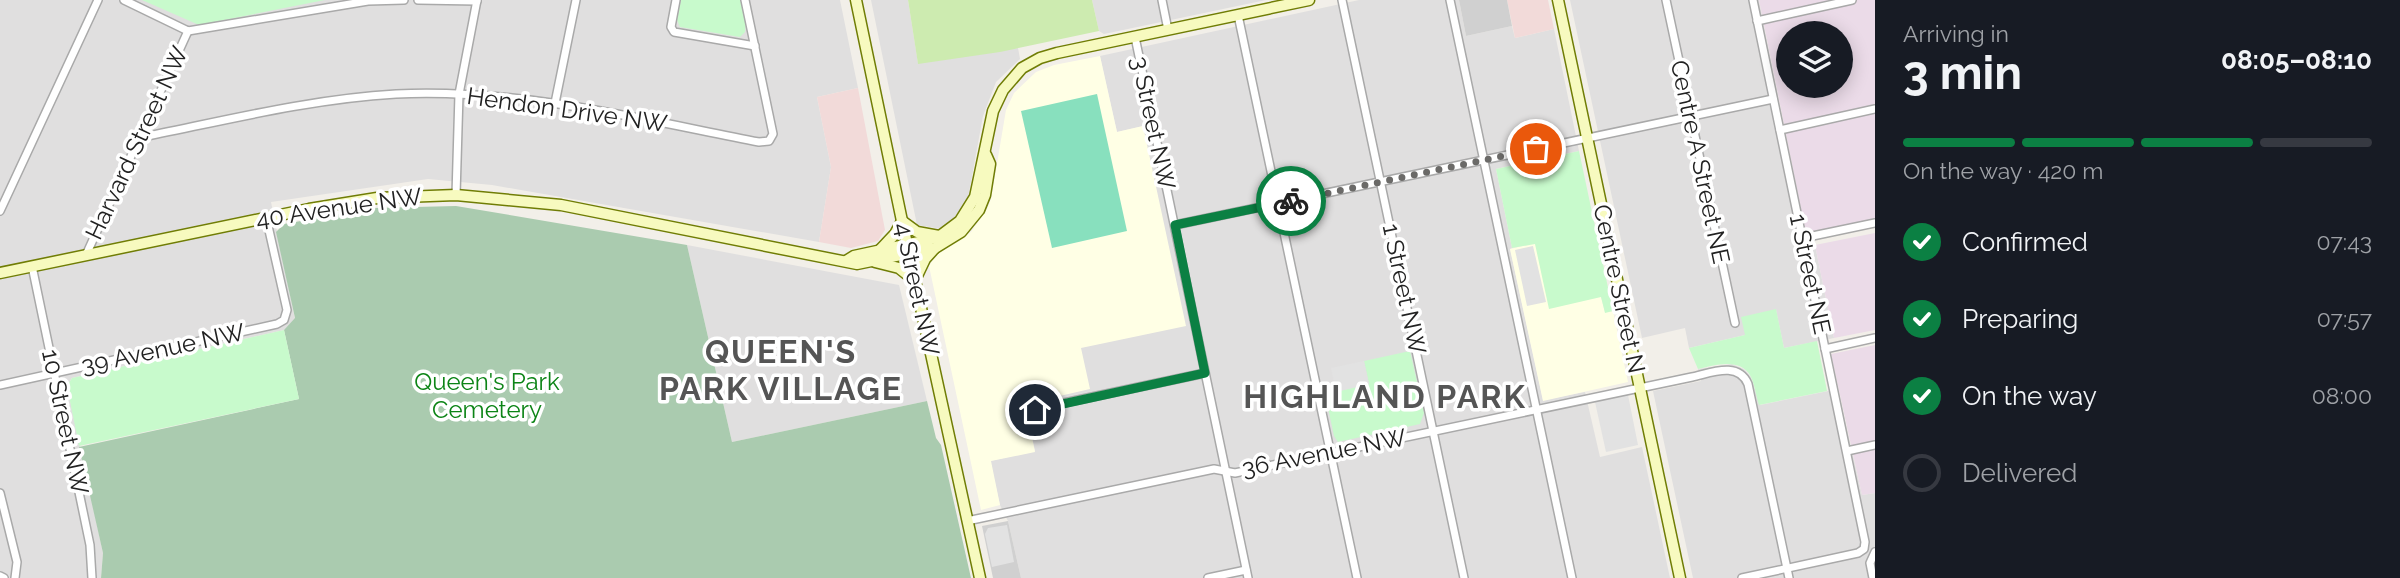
<!DOCTYPE html>
<meta charset="utf-8">
<style>
body{margin:0;font-family:Raleway,sans-serif;background:#20242c;color:#f1f3f6;height:100vh;display:flex;flex-direction:column;font-size:26px;white-space:nowrap}
*{box-sizing:border-box;margin:0}
p{font-size:23px;color:#9ea1a6}
.icon{flex:none;width:38px;height:38px;fill:none;stroke:currentColor;stroke-width:2;stroke-linecap:round;stroke-linejoin:round}
.map{position:relative;flex:1;overflow:hidden}
.panel{display:flex;flex-direction:column;background:#171b24;width:525px}
.panel>*{flex:none}
.tools{position:absolute;left:1776px;top:21px;display:grid;gap:14px}
.tools a{display:grid;place-items:center;width:77px;height:77px;border-radius:50%;background:#171b24;box-shadow:0 4px 18px #0003;font-size:35px}
.pin{position:absolute;display:grid;place-items:center;width:60px;height:60px;color:#fff;margin:-30px;border:4px solid #fff;border-radius:50%;box-shadow:0 2px 7px #0007}
.courier{position:absolute;display:grid;place-items:center;width:70px;height:70px;margin:-35px;border:5px solid #0b8043;border-radius:50%;background:#fff;color:#222;box-shadow:0 2px 9px #0007}
.overview em{font-style:normal;font-weight:700}
.overview div{display:flex;flex-direction:column-reverse}
.overview{display:flex;align-items:center;justify-content:space-between;height:119px;padding:0 28px}
h1{font-size:46px;font-weight:700;line-height:52px}
.bar{display:grid;grid-template-columns:repeat(4,1fr);gap:10px 7px;align-content:center;height:84px;padding:0 28px}
.bar i{height:9px;border-radius:5px;background:#363941}
.bar .current{background:#0b8043}
.bar p{grid-column:span 4}
ol{padding:0 28px;list-style:none}
li{display:flex;align-items:center;gap:21px;height:77px}
li p{margin-inline-start:auto}
li .icon{padding:7px;border-radius:50%;background:#0b8043;color:#fff;stroke-width:4}
li:last-child{color:#9ea1a6}
li i{width:38px;height:38px;border:4px solid #363941;border-radius:50%}
main{display:flex;flex:1;min-height:0}
.map>svg:first-child{display:block}
</style>
<main>
<div class="map">
<svg width="1875" height="578" viewBox="0 0 1875 578">
<rect width="100%" height="100%" fill="#f2efe9"/>
<!-- residential -->
<g fill="#e0dfdf">
<path d="M0,0h840l18,88 -41,9 14,70 -12,75 -327,-57 -64,-6 -157,23 24,117 -11,11 -212,48 -5,8 36,167 -2,25h-101z"/>
<path d="M871,0h37l10,63 100,-15 2,11 -24,23 -13,34 -15,82 -15,21 -11,10 -25,-4z"/>
<path d="M1092,0h174l-162,34 -5,-3z"/>
<path d="M1359,0h100l7,36 46,-10 3,12 39,-9 25,122 -83,18 16,79 -2,1 33,151 42,-8 15,65 42,-10 28,131h-649l-13,-57 -8,-16 -10,-44 45,-10 -10,-47 56,-56 62,-222 -26,6 -17,-76z"/>
<path d="M1570,0h189l46,234 10,11 19,93 -50,10 -8,-38 -31,25 -56,13 -4,-20 -43,10z"/>
<path d="M687,245l212,40 28,116 -195,41z"/>
<path d="M1732,364l12,5 7,8 9,28 78,-16 24,106 13,-2v85h-182l-40,-187 48,-10 -3,-12z"/>
</g>
<!-- commercial -->
<g fill="#f2dad9">
<path d="M1507,0h41l6,29 -39,9z"/>
<path d="M858,88l27,142 -7,11 -27,7 -32,-6 12,-75 -14,-70z"/>
</g>
<!-- industrial -->
<g fill="#ebdbe8" fill-rule="evenodd">
<path d="M1759,0h116v220l-69,14zM1788,33h53v53h-53z"/>
<path d="M1875,233v97l-41,8 -19,-93z"/>
<path d="M1875,345v148l-13,2 -31,-141z"/>
</g>
<!-- education -->
<g fill="#ffffe5">
<path d="M1100,56l17,76 26,-6 43,200 -105,22 9,41 -65,15 10,48 -44,9 9,44 -19,5 -52,-244 7,-11 35,-23 16,-23 4,-10 15,-89 8,-17 22,-21 18,-7z"/>
<path d="M1535,243l66,54 4,15 8,-1 15,71 -85,19 -33,-152z"/>
</g>
<!-- religious -->
<g fill="#d0d0d0">
<path d="M1459,0h48l5,26 -46,10z"/>
<path d="M1008,521l13,57h-28l-11,-52z"/>
</g>
<!-- grass -->
<path fill="#cdebb0" d="M908,0h184l7,31 -99,21 -82,12z"/>
<!-- cemetery -->
<path fill="#aacbaf" d="M456,206l231,39 45,197 195,-41 9,37 5,7 30,133h-870l2,-25 -24,-106 220,-48 -15,-69 11,-12 -19,-86 8,-8 90,-16z"/>
<!-- park -->
<g fill="#c8facc">
<path d="M142,0h183l-126,25z"/>
<path d="M681,0h61l4,21 -1,11 -5,5 -60,-10 -3,-7z"/>
<path d="M1579,151l34,160 -8,2 -4,-16 -52,12 -14,-65 -23,4 -16,-79z"/>
<path d="M1776,309l8,39 33,-7 10,50 -68,14c-3,-9 -4,-19 -8,-28 -10,-20 -36,-12 -53,-8l-9,-21 56,-13 -4,-18z"/>
<path d="M284,330l15,69 -220,47 -12,-60 5,-8z"/>
<path d="M1410,351l14,62 -4,11 -82,18 -4,-6 -9,-42 44,-10 -5,-23z"/>
</g>
<!-- pitch -->
<path fill="#88e0be" d="M1097,94l30,137 -75,17 -31,-137z"/>
<!-- parking -->
<g fill="#e2e2e2">
<path d="M1533,246l13,56 -19,4 -12,-56z"/>
<path d="M1364,361l5,23 -33,8 -5,-24z"/>
<path d="M1628,395l10,50 -32,7 -11,-50z"/>
<path d="M1007,525l7,37 -22,5 -7,-33 3,-6z"/>
</g>
<g fill="none" stroke-linecap="round" stroke-linejoin="round">
<defs>
<g id="street">
<path d="M124,0l64,31 180,-30 36,-1"/>
<path d="M418,0l59,1"/>
<path d="M676,0l-5,27 3,5 81,14"/>
<path d="M1162,0l6,30"/>
<path d="M1342,0l122,578"/>
<path d="M1450,0l122,578"/>
<path d="M1666,0l69,323"/>
<path d="M1238,15l119,563"/>
<path d="M1757,21l95,-21"/>
<path d="M1135,37l113,541"/>
<path d="M555,103l21,-103"/>
<path d="M1780,130l95,-21"/>
<path d="M138,138c85,-17 171,-39 258,-44 122,-6 244,25 363,48l10,-1 4,-7 -28,-134"/>
<path d="M456,195l3,-101 18,-94"/>
<path d="M0,211l98,-211"/>
<path d="M1175,225l598,-126"/>
<path d="M1803,238l72,-15"/>
<path d="M86,255l102,-224"/>
<path d="M32,266l58,279 2,33"/>
<path d="M1825,349l50,-11"/>
<path d="M0,385l277,-61 7,-4 3,-10 -21,-93"/>
<path d="M1031,410l174,-37"/>
<path d="M1847,451l28,-6"/>
<path d="M0,493l17,69 -2,16"/>
<path d="M967,521l247,-52 21,4 457,-96c19,-4 46,-16 56,7l41,194"/>
<path d="M0,576l4,2"/>
<path d="M1208,578l38,-8"/>
<path d="M1742,578l116,-25 6,-4 1,-7 -112,-542"/>
<path d="M1873,578l-3,-15 5,-11"/>
</g>
<g id="secondary">
<path d="M856,0l46,221 78,357"/>
<path d="M1558,0l122,578"/>
<path d="M902,221l15,11 22,4"/>
<path d="M879,251l16,-17 7,-13"/>
<path d="M846,261l8,-5 74,-16 12,-4 20,-15 15,-24 18,-86 10,-21 19,-22 18,-10 17,-5 252,-53"/>
<path d="M875,262l24,6 15,12"/>
<path d="M0,273l309,-64 68,-11 79,-3 105,10 296,59 78,-16 26,-16 18,-22 6,-15 5,-31 -4,-9"/>
<path d="M915,280l10,-21 9,-10"/>
</g>
</defs>
<!-- street casing -->
<use href="#street" stroke="#a9a9a9" stroke-width="10"/>
<!-- secondary casing -->
<use href="#secondary" stroke="#707d05" stroke-width="13"/>
<!-- street -->
<use href="#street" stroke="#fff" stroke-width="7"/>
<!-- secondary -->
<use href="#secondary" stroke="#f7fabf" stroke-width="10"/>
</g>
<g fill="none" stroke-linecap="round" stroke-linejoin="round">
<!-- done -->
<path stroke="#6b6a68" stroke-width="7" stroke-dasharray="0 12.6" d="M1291,201l245,-52"/>
<!-- route -->
<path stroke="#0b8043" stroke-width="9" d="M1035,410l170,-37 -30,-148 116,-24"/>
</g>
<g text-anchor="middle" stroke-width="7" stroke-linejoin="round" paint-order="stroke">
<!-- street labels -->
<g font-size="24" fill="#222" stroke="#fff">
<text transform="translate(567 110) rotate(8)" y="8">Hendon Drive NW</text>
<text transform="translate(1153 123) rotate(78)" y="8">3 Street NW</text>
<text transform="translate(137 143) rotate(-65)" y="8">Harvard Street NW</text>
<text transform="translate(1700 162) rotate(78)" y="8">Centre A Street NE</text>
<text transform="translate(339 208) rotate(-8)" y="8">40 Avenue NW</text>
<text transform="translate(1810 274) rotate(78)" y="8">1 Street NE</text>
<text transform="translate(917 289) rotate(78)" y="8">4 Street NW</text>
<text transform="translate(1404 289) rotate(78)" y="8">1 Street NW</text>
<text transform="translate(1619 289) rotate(78)" y="8">Centre Street N</text>
<text transform="translate(163 349) rotate(-12)" y="8">39 Avenue NW</text>
<text transform="translate(65 422) rotate(78)" y="8">10 Street NW</text>
<text transform="translate(1324 453) rotate(-11)" y="8">36 Avenue NW</text>
</g>
<!-- park labels -->
<g font-size="24" fill="#0c8416" stroke="#fff">
<text x="487" y="390">Queen's Park<tspan x="487" dy="28">Cemetery</tspan></text>
</g>
<!-- district labels -->
<g font-size="32" font-weight="bold" letter-spacing="2" fill="#555" stroke="#fff">
<text x="781" y="363">QUEEN'S<tspan x="781" dy="37">PARK VILLAGE</tspan></text>
<text x="1385" y="408">HIGHLAND PARK</text>
</g>
</g>
</svg>
<div class="tools">
<a><svg class="icon" aria-label="layers" viewBox="0 0 24 24"><path d="M12 4l9 5-9 5-9-5zM3 14l9 5 9-5"/></svg></a>
</div>
<div class="pin" style="left:1536px;top:149px;background:#ea580c"><svg class="icon" aria-label="bag" viewBox="0 0 24 24"><path d="M5 8h14l-1 12H6zM9 8a3 3 0 0 1 6 0"/></svg></div>
<div class="pin" style="left:1035px;top:410px;background:#1f2937"><svg class="icon" aria-label="home" viewBox="0 0 24 24"><path d="M3 11l9-7 9 7M6 9v11h12V9"/></svg></div>
<div class="courier" style="left:1291px;top:201px"><svg class="icon" aria-label="bike" viewBox="0 0 24 24"><circle cx="6" cy="16" r="4"/><circle cx="18" cy="16" r="4"/><path d="M6 16l4-8h5l3 8M10 8l3 8H6M13 5h3"/></svg></div>
</div>
<section class="panel">
<div class="overview"><div><h1>3 min</h1><p>Arriving in</p></div><em>08:05–08:10</em></div>
<div class="bar"><i class="current"></i><i class="current"></i><i class="current"></i><i></i><p>On the way · 420 m</p></div>
<ol>
<li><svg class="icon" aria-label="check" viewBox="0 0 24 24"><path d="M5 12l5 5 9-10"/></svg>Confirmed<p>07:43</p></li>
<li><svg class="icon" aria-label="check" viewBox="0 0 24 24"><path d="M5 12l5 5 9-10"/></svg>Preparing<p>07:57</p></li>
<li><svg class="icon" aria-label="check" viewBox="0 0 24 24"><path d="M5 12l5 5 9-10"/></svg>On the way<p>08:00</p></li>
<li><i></i>Delivered</li>
</ol>
</section>
</main>
